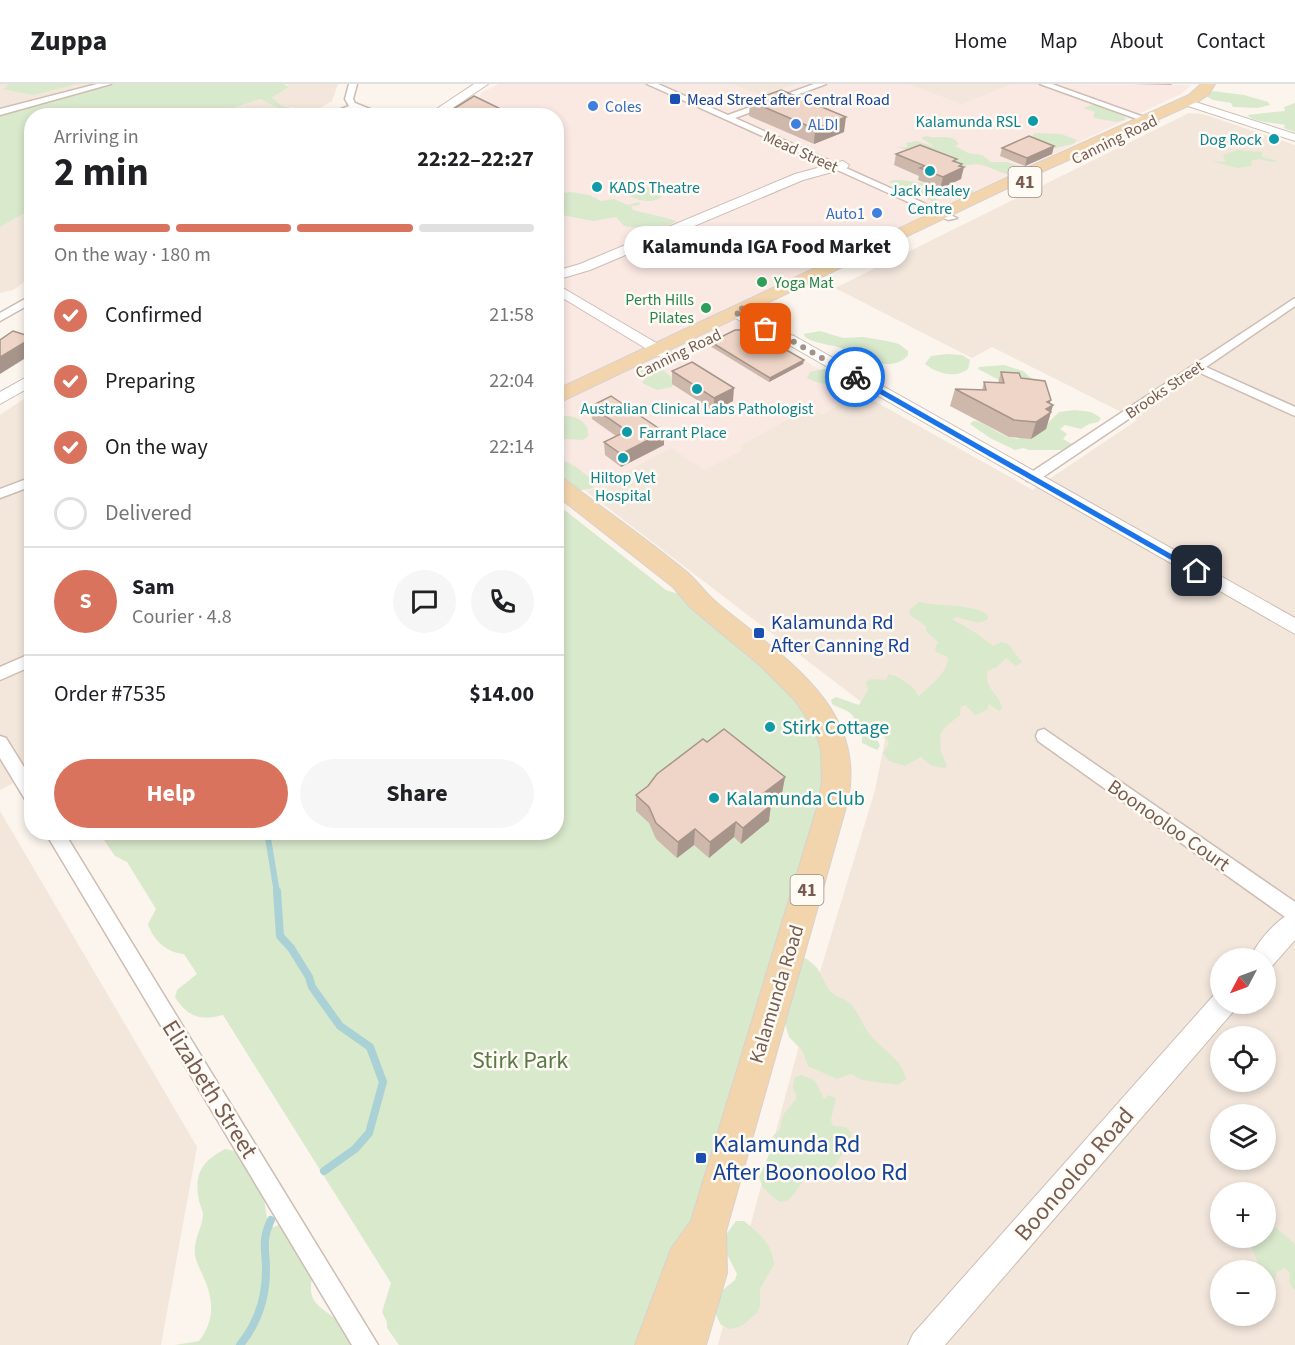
<!DOCTYPE html>
<meta charset="utf-8">
<style>
body{margin:0;font-family:"Source Sans 3",sans-serif;background:#f6f6f6;color:#202124;height:100vh;display:flex;flex-direction:column;font-size:22px;white-space:nowrap}
*{box-sizing:border-box;margin:0}
p{font-size:20px;color:#757577}
.icon{flex:none;width:33px;height:33px;fill:none;stroke:currentColor;stroke-width:2;stroke-linecap:round;stroke-linejoin:round}
.map{position:relative;flex:1;overflow:hidden}
.sheet{position:absolute;left:24px;top:24px;width:540px;height:732px;display:flex;flex-direction:column;background:#fff;border-radius:24px;box-shadow:0 3px 9px #0003}
.sheet>*{flex:none}
.needle{width:39px;rotate:229deg}
.buttons{position:absolute;left:1210px;top:864px;display:grid;gap:12px}
.buttons a{display:grid;place-items:center;width:66px;height:66px;border-radius:50%;background:#fff;box-shadow:0 3px 9px #0003;font-size:30px}
.pin{position:absolute;display:grid;place-items:center;width:51px;height:51px;color:#fff;margin:-26px;border-radius:12px;box-shadow:0 3px 9px #0006}
.courier{position:absolute;display:grid;place-items:center;width:60px;height:60px;margin:-30px;border:4px solid #1a73e8;border-radius:50%;background:#fff;color:#222;box-shadow:0 2px 8px #0007}
.bubble{position:absolute;height:42px;border-radius:21px;background:#fff;box-shadow:0 3px 9px #0003;font-size:20px;font-weight:700;line-height:42px;text-align:center}
.headline em{font-style:normal;font-weight:700}
.headline div{display:flex;flex-direction:column-reverse}
.headline{display:flex;align-items:center;justify-content:space-between;height:102px;padding:0 30px}
h1{font-size:39px;font-weight:700;line-height:45px}
.bar{display:grid;grid-template-columns:repeat(4,1fr);gap:9px 6px;align-content:center;height:72px;padding:0 30px}
.bar i{height:8px;border-radius:4px;background:#e0e0e0}
.bar .selected{background:#da735e}
.bar p{grid-column:span 4}
.line{display:flex;align-items:center;gap:15px;padding:0 30px;border-top:2px solid #e0e0e0}
.line div{flex:1}
.round{display:grid;place-items:center;flex:none;width:63px;height:63px;border-radius:32px;background:#f6f6f6}
ol{padding:0 30px;list-style:none}
li{display:flex;align-items:center;gap:18px;height:66px}
li p{margin-inline-start:auto}
li .icon{padding:6px;border-radius:50%;background:#da735e;color:#fff;stroke-width:4}
li:last-child{color:#757577}
li i{width:33px;height:33px;border:3px solid #e0e0e0;border-radius:50%}
.action{display:flex;gap:12px;margin-top:auto;padding:12px 30px}
.action a{flex:1;height:69px;border-radius:36px;background:#da735e;color:#fff;font-size:24px;font-weight:700;line-height:69px;text-align:center}
.action a+a{background:#f6f6f6;color:#202124}
header{display:flex;align-items:center;gap:36px;box-sizing:border-box;height:84px;padding:0 30px;background:#fff;border-bottom:2px solid #e0e0e0}
header strong{font-size:28px}
nav{display:flex;gap:33px;margin-inline-start:auto;font-size:21px}
.map>svg:first-child{display:block}
</style>
<header>
<strong>Zuppa</strong>
<nav><a>Home</a><a>Map</a><a>About</a><a>Contact</a></nav>
</header>
<div class="map">
<svg width="1295" height="1261" viewBox="0 0 1295 1261">
<rect width="100%" height="100%" fill="#fbf5ed"/>
<!-- residential -->
<g fill="#f3e7dc" fill-rule="evenodd">
<path d="M0,0h101l-101,26z"/>
<path d="M284,0h54l-6,17 -25,14h-4l4,-4 -2,-2 -23,-3 -11,-10 16,-8 1,-3z"/>
<path d="M731,0h66l-35,12z"/>
<path d="M908,0h104l-50,21z"/>
<path d="M260,15l22,11 5,5 -73,1z"/>
<path d="M1189,29l14,1 92,31v1200h-577l92,-340 65,-215 10,-50 -12,-29 -286,-219 84,-45 72,2 -4,-3 70,-39 13,7 38,-21 173,97 104,-70 -145,-73 -20,11 -137,-70zM1221,874h45v46h-45zM1221,952h45v46h-45zM1221,1030h45v46h-45zM1221,1108h45v46h-45zM1221,1186h45v46h-45z"/>
<path d="M31,126v67l-18,13 -13,3v-66z"/>
<path d="M31,310v380l-31,16v-375z"/>
<path d="M0,727l197,336 -36,198h-161z"/>
</g>
<!-- commercial -->
<path fill="#fae8e3" d="M499,0h232l31,12 35,-12h112l53,21 50,-21 179,1 -10,9 -461,217 140,82 -38,21 -13,-7 -69,39 3,4 -39,20 -33,-22 -84,44 -30,-24 -1,-352h-93l12,-9 7,-15z"/>
<!-- green -->
<g fill="#d9e9cc">
<path d="M10,0h67l-44,11 -30,-6z"/>
<path d="M112,0h172l5,3 -17,10 10,9 25,5 -4,4h-16l-5,-5 -22,-11 -46,16 -182,1 -1,94 -31,17v-114z"/>
<path d="M1213,7l31,4 24,7 2,3 -12,3 -25,-1 -2,-4 -18,-3 -7,-4z"/>
<path d="M1295,19v29l-11,-4 1,-3c-12,-3 -30,-2 -38,-10l38,-4 -1,-4z"/>
<path d="M1091,21c14,1 21,7 33,11l1,4 -9,2 -21,-4 -2,-1 2,-5 -12,-4z"/>
<path d="M1035,49l26,1 16,6 -4,4 -22,5 -19,-13z"/>
<path d="M926,52c11,4 25,-4 33,8l-4,2 13,7 14,2 9,7h16l15,5 1,5c-15,7 -27,-3 -41,-7 -8,-2 -17,1 -24,2v-5l-62,-15h12l-2,-4 11,-2 18,6 -14,-9z"/>
<path d="M1238,66l24,2v5l16,4 -7,1 -12,-3 -8,2 1,5 -15,2 -26,-7 14,1 -2,-7z"/>
<path d="M894,96c25,0 50,9 75,7l5,5 -14,7 -30,-4 8,5 -4,2 -45,-20z"/>
<path d="M624,100l21,2 17,10c-9,10 -30,3 -40,-4l-1,-6z"/>
<path d="M571,108l18,3 12,6 13,-2 14,6 11,-3 1,3 -9,1 2,4c15,4 29,6 43,11l-24,14 -8,-1 -3,-6 -17,-2 -8,-9 -23,4 -36,-7 -1,-15 6,-6z"/>
<path d="M820,247l23,7 20,-1 24,4 12,3 9,7v4c-14,18 -43,5 -58,-3 -13,-8 -31,-6 -45,-15l-1,-3z"/>
<path d="M947,270l15,1 8,5 -2,9c-12,10 -32,4 -43,-5l6,-8z"/>
<path d="M1004,281l19,6 10,9 -32,1 -23,-12 1,-2z"/>
<path d="M648,283l15,3 12,10 -3,7 -15,3 -15,-7 4,-5 -7,-6 1,-2z"/>
<path d="M829,284l7,1 11,8c-12,10 -27,8 -40,1l3,-6z"/>
<path d="M1075,326l16,2 10,6 -3,4 -9,2 -8,5 -16,-4 -5,4 7,5 -4,5 11,6 -7,5h-38l-6,-2 -8,2 -25,-12 -20,-14 3,-3c11,-1 26,16 45,18l30,-16 11,-11z"/>
<path d="M569,332c10,2 21,8 19,20l-5,4 -17,-1 -9,3v-25z"/>
<path d="M561,375l15,8 19,15 -2,6 -16,3 -20,-4v-27z"/>
<path d="M557,420l109,86 28,9 91,72 51,86 -181,588h-256l-12,-17v-6l-5,-10 9,-29 -168,-268c-22,6 -36,2 -48,-18l2,-7 20,-16 -13,-20c-17,-1 -31,-14 -36,-30l8,-15 -29,-47 -12,-6 -16,-23 457,-1z"/>
<path d="M919,518c21,5 53,1 69,13v4c-10,7 -20,1 -31,-2l-5,2 24,14 17,13 8,-4 6,1 15,19 -6,4 -10,-8 -9,9 -9,4c-6,16 12,23 14,37l-3,3 -10,-7 -1,5 -12,6 -11,-10 -4,2 -1,8 -17,14 -3,7 1,15 6,15 -2,2 -13,-2 -11,-9 -16,9 -16,-5 -6,-8 6,-9 -2,-5 -5,-4 -6,2 4,9 -3,4 -15,-7v-7l-7,-8c2,-17 -10,-17 -23,-24l-1,-4 5,-3 23,8 9,-15 -2,-8 5,-3 15,1 3,-6c10,2 27,13 29,22 11,-8 31,-25 30,-39l-12,-5 -1,-4 3,-6 -12,-11v-5l-15,-10 -2,-6z"/>
<path d="M800,874h5c16,10 15,17 24,32 4,6 14,8 19,12 9,7 12,18 18,27 11,19 35,27 40,50l-8,6 -36,-5 -11,-6 -14,5 -29,-13 -6,-16 -13,-13 -4,-14z"/>
<path d="M802,991l13,6 9,18 4,-4 8,3 -5,22 2,6 13,1 5,5v11l-23,31 -14,-7 -25,33 -10,2 -16,-14 -4,-11 9,-20 5,-21 7,-7 3,-14 14,-17 -4,-10 1,-10z"/>
<path d="M225,1065l9,2 6,6 10,-2 18,31 -4,13 4,26 6,2 10,-5 29,54c-10,31 17,33 32,52 4,4 6,12 9,17h-179l24,-4c16,-20 15,-42 4,-65 -3,-7 -7,-14 -8,-21 -2,-16 8,-28 8,-41 0,-3 -3,-9 -4,-13 -5,-27 2,-39 26,-52z"/>
<path d="M1266,1135l29,25v46c-6,-5 -7,-9 -5,-16l-5,-6 -8,4 -3,13 -5,-1 -3,-5v-9h-5l-13,-32h18z"/>
<path d="M736,1137h8c15,12 28,22 30,43l-14,25v16l-2,7 -16,14 -12,3 -9,-4 -8,-16 5,-15 17,-14 2,-6 -14,-28 2,-10z"/>
</g>
<g fill="none" stroke-linecap="round" stroke-linejoin="round">
<!-- stream-far1 -->
<path stroke="#aad1d5" stroke-width="6" d="M267,748l10,61"/>
<!-- stream -->
<g stroke="#aad1d5" stroke-width="8">
<path d="M277,807l3,45 11,12 18,29 3,10 28,39 30,21 13,35 -14,51 -14,16 -31,22"/>
<path d="M240,1261c17,-21 26,-47 26,-75 0,-21 -5,-29 5,-50"/>
</g>
<defs>
<g id="minor">
<path d="M97,0h14l-111,31v-6z"/>
<path d="M349,0h8l-4,15 2,4 32,13h-14l-17,-7 -19,7h-14l26,-10 -4,-7z"/>
<path d="M647,0h11l70,31 86,-31h12l-91,34 222,100 -9,2z"/>
<path d="M1040,0h12l106,38 -7,2z"/>
<path d="M32,211v8l-32,18v-8z"/>
<path d="M1295,214v8l-89,61 89,40v9l-97,-44 -161,109h-10l-2,-3 2,-3z"/>
<path d="M32,393v9l-32,12v-9z"/>
<path d="M32,569v13l-32,14v-13z"/>
<path d="M1044,645l251,173v19l-7,-2 -250,-178 -2,-5 2,-5z"/>
<path d="M0,652l6,2 26,42v23l-6,-2 -26,-43z"/>
<path d="M45,748h19l314,513h-26z"/>
</g>
<g id="tertiary">
<path d="M1186,15l109,35v7l-113,-37v-4z"/>
<path d="M843,77l6,4 -2,3 -44,12 -213,90 -34,10v-9l24,-7 215,-90z"/>
<path d="M556,200l119,70 3,3 -8,5 -5,-2 -109,-66z"/>
<path d="M735,224l44,23 15,5 501,282v16l-511,-292 -15,-5 -39,-22 -2,-3 2,-3z"/>
<path d="M32,290v12l-32,18v-12z"/>
<path d="M1295,827v29l-23,26 -6,2v-10h-15c5,-16 28,-41 44,-47z"/>
<path d="M1221,909v11h15l-4,9 -287,332h-37l5,-11 301,-339z"/>
</g>
<path id="secondary" d="M474,0h14l-47,32h-15z"/>
<g id="primary">
<path d="M1201,0h14l-6,10 -10,7 -162,73 -481,230v-14l471,-222 162,-73z"/>
<path d="M556,393l8,2c41,31 84,61 124,94 10,9 18,21 29,30 62,52 150,102 131,197l-122,431 1,42 -21,72h-71l36,-96 20,-28 126,-413 5,-26 -1,-32 -6,-21 -21,-30 -33,-33 -70,-58 -18,-21 -117,-92z"/>
</g>
</defs>
<!-- minor casing -->
<use href="#minor" stroke="#cebdb3" stroke-width="3"/>
<!-- tertiary casing -->
<use href="#tertiary" stroke="#cebdb3" stroke-width="2"/>
<!-- secondary casing -->
<use href="#secondary" stroke="#d3bfb3" stroke-width="2"/>
<!-- primary casing -->
<use href="#primary" stroke="#d9d1ce" stroke-width="2"/>
<!-- minor -->
<use href="#minor" fill="#fff" fill-rule="evenodd"/>
<!-- tertiary -->
<use href="#tertiary" fill="#fff" fill-rule="evenodd"/>
<!-- secondary -->
<use href="#secondary" fill="#fff" fill-rule="evenodd"/>
<!-- primary -->
<use href="#primary" fill="#f3d5ad" fill-rule="evenodd"/>
</g>
<!-- wall -->
<g fill="#ceb7ab">
<path d="M1131,0h41l-1,1z"/>
<path d="M750,17l94,31 -30,12 -65,-28z"/>
<rect x="447" y="29" width="62" height="3"/>
<path d="M1054,62l-2,8 -27,12 -25,-10 2,-8z"/>
<path d="M896,70l61,8 5,2 -1,15 -21,10 -22,-9 1,-4 -25,-11z"/>
<path d="M711,258l93,18 -1,4 -34,18 -59,-36z"/>
<path d="M672,287l61,30 -19,10 -42,-27z"/>
<path d="M1001,288l20,6 29,25 3,2 -7,24 -15,10 -22,-2 -59,-31 5,-17 27,1 2,-8 14,1z"/>
<path d="M591,322l73,26v13l-43,22 -16,-12 -1,-13 12,-6 -24,-17z"/>
<path d="M707,658l78,35 -3,16 -13,11v17l-28,23 -7,-7 -25,21 -15,-13 -17,13 -21,-19 -7,-16 -13,-12v-16z"/>
</g>
<!-- shaded-wall -->
<g fill="#a7958b">
<path d="M846,33l-2,15 -30,12 1,-15z"/>
<path d="M1054,62l-2,8 -27,12 2,-8z"/>
<path d="M962,80l-1,5 3,-2 -3,12 -21,10 3,-12z"/>
<path d="M32,254v16l-32,20v-17z"/>
<path d="M804,276l-1,4 -34,18 1,-4z"/>
<path d="M734,304l-1,13 -19,10v-13z"/>
<path d="M1051,316l-3,8 5,-3 -7,24 -15,10 5,-17 11,-20z"/>
<path d="M664,348v13l-43,22v-13z"/>
<path d="M785,693l-3,16 -24,20 2,-17z"/>
<path d="M771,721l-2,16 -28,23 2,-16z"/>
<path d="M736,738l-2,15 -25,21 1,-16z"/>
<path d="M695,745l-1,16 -17,13 1,-16z"/>
</g>
<!-- building -->
<g fill="#efd5c7" stroke="#a7958b" stroke-width="1.5">
<path d="M781,6l65,27 -31,12 -65,-28z"/>
<path d="M474,12l35,17 -8,3h-40l-14,-3z"/>
<path d="M1029,52l25,10 -27,12 -25,-10z"/>
<path d="M920,61l37,14 -4,2 9,3 -3,2 5,1 -21,10 -23,-9 5,-2 -29,-12z"/>
<path d="M735,246h16l53,30 -34,18 -59,-36z"/>
<path d="M13,247l19,6v1l-32,19v-17z"/>
<path d="M692,278l42,26 -20,10 -42,-27z"/>
<path d="M1001,288l18,1 2,5 24,3 6,19 -4,2 6,3 -7,4 5,3 -15,10 -22,-2 -59,-31 31,1 -2,-8 20,1z"/>
<path d="M611,312l53,36 -43,22 -17,-12 23,-11 -36,-25z"/>
<path d="M724,645l61,48 -25,19 11,9 -28,23 -7,-6 -26,20 -15,-13 -17,13 -22,-19 -7,-16 -13,-12 12,-9 9,-12 46,-35 4,3z"/>
</g>
<!-- route -->
<path fill="#1a73e8" d="M852,291h5l344,196 -7,2 -342,-195z"/>
<g fill="none" stroke-linecap="round" stroke-linejoin="round">
<!-- done -->
<path stroke="#a59288" stroke-width="6" stroke-dasharray="0 10.8" d="M766,245l-31,-17 10,-5 38,21 6,11 66,38"/>
</g>
<!-- markers -->
<g fill="#1a4fb4" stroke="#fefaf4" stroke-width="2">
<rect x="669" y="9" width="12" height="12" rx="3"/>
<rect x="753" y="543" width="12" height="12" rx="3"/>
<rect x="695" y="1068" width="12" height="12" rx="3"/>
</g>
<g fill="#3f7fe0" stroke="#fefaf4" stroke-width="2">
<circle cx="593" cy="22" r="6"/>
<circle cx="796" cy="40" r="6"/>
<circle cx="877" cy="129" r="6"/>
</g>
<g fill="#0f9aa8" stroke="#fefaf4" stroke-width="2">
<circle cx="1033" cy="37" r="6"/>
<circle cx="1274" cy="55" r="6"/>
<circle cx="930" cy="87" r="6"/>
<circle cx="597" cy="103" r="6"/>
<circle cx="697" cy="305" r="6"/>
<circle cx="627" cy="348" r="6"/>
<circle cx="623" cy="374" r="6"/>
<circle cx="770" cy="643" r="6"/>
<circle cx="714" cy="714" r="6"/>
</g>
<g fill="#2e9e5b" stroke="#fefaf4" stroke-width="2">
<circle cx="762" cy="198" r="6"/>
<circle cx="706" cy="224" r="6"/>
</g>
<g text-anchor="middle" stroke-width="5" stroke-linejoin="round" paint-order="stroke">
<!-- far-transit labels -->
<g font-size="16" fill="#164399" stroke="#fefaf4" text-anchor="start">
<text x="687" y="21">Mead Street after Central Road</text>
</g>
<!-- far-shop labels -->
<g font-size="16" fill="#366cbe" stroke="#fefaf4" text-anchor="start">
<text x="605" y="28">Coles</text>
<text x="808" y="46">ALDI</text>
<text x="865" y="135" text-anchor="end">Auto1</text>
</g>
<!-- far-culture labels -->
<g font-size="16" fill="#0d838f" stroke="#fefaf4">
<text x="1021" y="43" text-anchor="end">Kalamunda RSL</text>
<text x="1262" y="61" text-anchor="end">Dog Rock</text>
<text x="609" y="109" text-anchor="start">KADS Theatre</text>
<text x="930" y="112">Jack Healey<tspan x="930" dy="18">Centre</tspan></text>
<text x="697" y="330">Australian Clinical Labs Pathologist</text>
<text x="639" y="354" text-anchor="start">Farrant Place</text>
<text x="623" y="399">Hiltop Vet<tspan x="623" dy="18">Hospital</tspan></text>
</g>
<!-- far-street labels -->
<g font-size="16" fill="#765c51" stroke="#fefaf4">
<text transform="translate(1114 55) rotate(-26)" y="6">Canning Road</text>
<text transform="translate(801 67) rotate(24)" y="6">Mead Street</text>
<text transform="translate(678 269) rotate(-26)" y="6">Canning Road</text>
<text transform="translate(1164 305) rotate(-34)" y="6">Brooks Street</text>
</g>
<!-- far-leisure labels -->
<g font-size="16" fill="#27864d" stroke="#fefaf4" text-anchor="start">
<text x="774" y="204">Yoga Mat</text>
<text x="694" y="221" text-anchor="end">Perth Hills<tspan x="694" dy="18">Pilates</tspan></text>
</g>
<!-- shield labels -->
<g fill="#fefaf4" stroke="#9f8b82" stroke-width="1.5">
<rect x="1008.5" y="83" width="33" height="30" rx="4.5"/>
<rect x="790.5" y="791" width="33" height="30" rx="4.5"/>
</g>
<g font-size="18" font-weight="bold" fill="#765c51">
<text x="1025" y="104">41</text>
<text x="807" y="812">41</text>
</g>
<!-- transit labels -->
<g font-size="20" fill="#164399" stroke="#fefaf4" text-anchor="start">
<text x="771" y="545">Kalamunda Rd<tspan x="771" dy="23">After Canning Rd</tspan></text>
</g>
<!-- culture labels -->
<g font-size="20" fill="#0d838f" stroke="#fefaf4" text-anchor="start">
<text x="782" y="650">Stirk Cottage</text>
<text x="726" y="721">Kalamunda Club</text>
</g>
<!-- street labels -->
<g font-size="20" fill="#765c51" stroke="#fefaf4">
<text transform="translate(1169 741) rotate(35)" y="7">Boonooloo Court</text>
<text transform="translate(776 910) rotate(-73)" y="7">Kalamunda Road</text>
</g>
<!-- near-park labels -->
<g font-size="24" fill="#5b7a4a" stroke="#fefaf4">
<text x="520" y="984">Stirk Park</text>
</g>
<!-- near-street labels -->
<g font-size="24" fill="#765c51" stroke="#fefaf4">
<text transform="translate(210 1005) rotate(58)" y="8">Elizabeth Street</text>
<text transform="translate(1074 1090) rotate(-49)" y="8">Boonooloo Road</text>
</g>
<!-- near-transit labels -->
<g font-size="24" fill="#164399" stroke="#fefaf4" text-anchor="start">
<text x="713" y="1068">Kalamunda Rd<tspan x="713" dy="28">After Boonooloo Rd</tspan></text>
</g>
</g>
</svg>
<div class="buttons">
<a><svg class="needle" viewBox="-14 -14 28 28"><path d="M0-13l5 13h-10z" fill="#e53935"/><path d="M0 13l5-13h-10z" fill="#757577"/></svg></a>
<a><svg class="icon" aria-label="locate" viewBox="0 0 24 24"><circle cx="12" cy="12" r="6"/><path d="M12 2v4M12 18v4M2 12h4M18 12h4"/></svg></a>
<a><svg class="icon" aria-label="layers" viewBox="0 0 24 24"><path d="M12 4l9 5-9 5-9-5zM3 14l9 5 9-5"/></svg></a>
<a>+</a>
<a>−</a>
</div>
<div class="pin" style="left:766px;top:245px;background:#ea580c"><svg class="icon" aria-label="bag" viewBox="0 0 24 24"><path d="M5 8h14l-1 12H6zM9 8a3 3 0 0 1 6 0"/></svg></div>
<div class="pin" style="left:1197px;top:487px;background:#1f2937"><svg class="icon" aria-label="home" viewBox="0 0 24 24"><path d="M3 11l9-7 9 7M6 9v11h12V9"/></svg></div>
<div class="courier" style="left:855px;top:293px"><svg class="icon" aria-label="bike" viewBox="0 0 24 24"><circle cx="6" cy="16" r="4"/><circle cx="18" cy="16" r="4"/><path d="M6 16l4-8h5l3 8M10 8l3 8H6M13 5h3"/></svg></div>
<div class="bubble" style="left:624px;top:142px;width:285px">Kalamunda IGA Food Market</div>
<section class="sheet">
<div class="headline"><div><h1>2 min</h1><p>Arriving in</p></div><em>22:22–22:27</em></div>
<div class="bar"><i class="selected"></i><i class="selected"></i><i class="selected"></i><i></i><p>On the way · 180 m</p></div>
<ol>
<li><svg class="icon" aria-label="check" viewBox="0 0 24 24"><path d="M5 12l5 5 9-10"/></svg>Confirmed<p>21:58</p></li>
<li><svg class="icon" aria-label="check" viewBox="0 0 24 24"><path d="M5 12l5 5 9-10"/></svg>Preparing<p>22:04</p></li>
<li><svg class="icon" aria-label="check" viewBox="0 0 24 24"><path d="M5 12l5 5 9-10"/></svg>On the way<p>22:14</p></li>
<li><i></i>Delivered</li>
</ol>
<div class="line" style="height:108px"><b class="round" style="background:#da735e;color:#fff">S</b><div><b>Sam</b><p>Courier · 4.8</p></div><a class="round"><svg class="icon" aria-label="chat" viewBox="0 0 24 24"><path d="M4 5h16v11H9l-5 4z"/></svg></a><a class="round"><svg class="icon" aria-label="phone" viewBox="0 0 24 24"><path d="M5 4h4l2 5-3 2q2 4 5 5l2-3 5 2v4C11 20 4 13 5 4z"/></svg></a></div>
<div class="line" style="height:78px"><div>Order #7535</div><b>$14.00</b></div>
<div class="action"><a>Help</a><a>Share</a></div>
</section>
</div>
